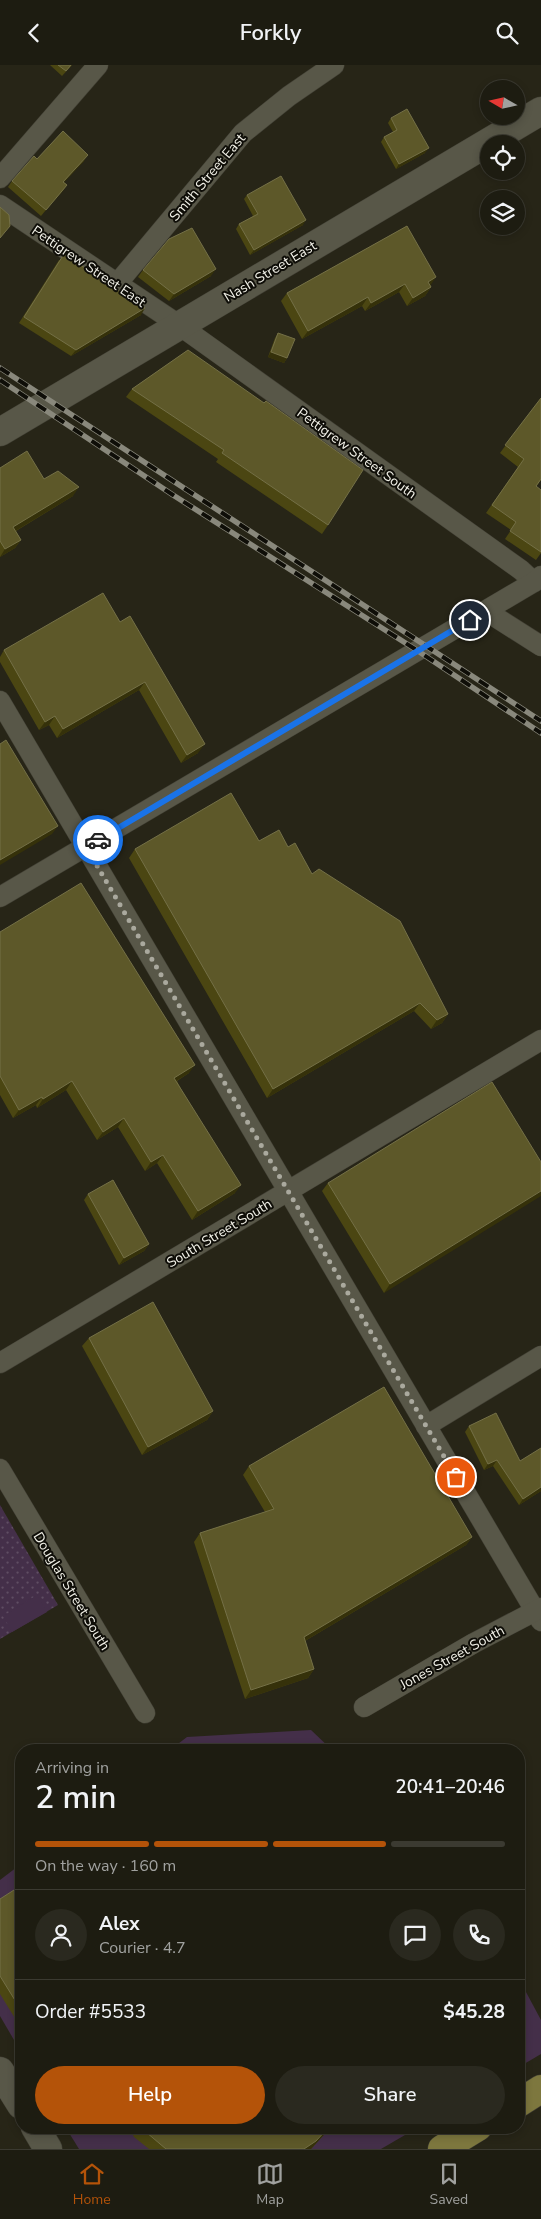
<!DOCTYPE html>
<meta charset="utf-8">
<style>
body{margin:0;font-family:"Nunito Sans",sans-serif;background:#2a291f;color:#f1f3f6;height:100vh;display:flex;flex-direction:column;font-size:19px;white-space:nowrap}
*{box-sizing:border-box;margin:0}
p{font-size:16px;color:#a0a19f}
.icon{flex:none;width:28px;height:28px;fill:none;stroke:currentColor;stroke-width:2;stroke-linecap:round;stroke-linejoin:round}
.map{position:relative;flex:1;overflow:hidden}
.panel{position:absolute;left:15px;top:1679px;width:510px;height:390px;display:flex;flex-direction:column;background:#1d1c11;border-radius:20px;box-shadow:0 2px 8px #0003,0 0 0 1px #3b3a31}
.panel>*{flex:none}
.needle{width:32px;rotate:279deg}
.tools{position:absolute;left:480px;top:15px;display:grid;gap:10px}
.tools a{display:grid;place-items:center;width:45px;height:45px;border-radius:50%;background:#1d1c11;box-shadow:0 2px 8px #0003,0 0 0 1px #3b3a31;font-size:25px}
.pin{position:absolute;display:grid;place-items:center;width:42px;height:42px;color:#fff;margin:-21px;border:2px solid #fff;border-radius:50%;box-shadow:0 1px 5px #0007}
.courier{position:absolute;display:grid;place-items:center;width:50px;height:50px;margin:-25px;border:4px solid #1a73e8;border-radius:50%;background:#fff;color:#222;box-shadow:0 1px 6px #0007}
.headline em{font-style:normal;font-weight:600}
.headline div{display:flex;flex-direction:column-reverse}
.headline{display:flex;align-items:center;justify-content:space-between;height:85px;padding:0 20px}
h1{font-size:32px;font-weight:600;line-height:38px}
.bar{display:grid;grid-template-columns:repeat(4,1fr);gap:8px 5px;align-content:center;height:60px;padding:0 20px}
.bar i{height:6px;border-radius:4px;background:#3b3a31}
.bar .on{background:#b45309}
.bar p{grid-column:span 4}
.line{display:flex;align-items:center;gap:12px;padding:0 20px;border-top:1px solid #3b3a31}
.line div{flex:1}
.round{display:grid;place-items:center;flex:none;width:52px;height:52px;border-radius:26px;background:#2a291f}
.button{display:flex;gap:10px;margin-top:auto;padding:10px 20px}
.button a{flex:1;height:58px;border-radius:30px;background:#b45309;color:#fff;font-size:20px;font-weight:600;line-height:58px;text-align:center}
.button a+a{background:#2a291f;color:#f1f3f6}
header{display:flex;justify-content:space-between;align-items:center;height:65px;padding:0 20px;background:#1d1c11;font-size:22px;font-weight:600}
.tabs{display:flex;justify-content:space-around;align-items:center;height:70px;border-top:1px solid #3b3a31;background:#1d1c11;font-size:14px;color:#a0a19f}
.tabs a{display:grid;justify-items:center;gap:2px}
.tabs .on{color:#b45309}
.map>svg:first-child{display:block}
</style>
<header><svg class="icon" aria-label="back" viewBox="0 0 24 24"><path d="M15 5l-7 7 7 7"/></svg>Forkly<svg class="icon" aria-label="search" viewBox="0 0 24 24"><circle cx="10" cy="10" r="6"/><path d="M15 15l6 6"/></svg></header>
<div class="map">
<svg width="541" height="2084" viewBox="0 0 541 2084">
<defs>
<pattern id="grass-dots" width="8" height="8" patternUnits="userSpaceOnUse" patternTransform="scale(1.25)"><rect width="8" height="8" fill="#442f49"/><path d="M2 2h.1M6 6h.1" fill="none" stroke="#5f4d63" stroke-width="1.8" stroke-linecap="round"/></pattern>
</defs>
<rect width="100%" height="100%" fill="#272517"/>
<!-- grass -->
<path fill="url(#grass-dots)" d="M0,1440l58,100 -58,34z"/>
<!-- garden -->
<g fill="#442f49">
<path d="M37,1530l10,17 -35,20 -9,-16z"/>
<path d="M311,1665l21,20h-162l17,-13z"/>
<path d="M21,1799v188l-21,-36v-136z"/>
<path d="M519,1914l22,41v34l-22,13z"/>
<path d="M66,2063h351l-36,21h-302z"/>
</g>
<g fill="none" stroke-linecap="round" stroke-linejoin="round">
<defs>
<g id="street">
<path d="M0,113l98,-113"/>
<path d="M0,140l179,120 342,245 13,12"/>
<path d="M116,220l127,-152 46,-37 45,-31"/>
<path d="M486,546l55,35"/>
<path d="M0,636l541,920"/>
<path d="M0,832l534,-315 7,-6"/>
<path d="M0,1298l541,-323"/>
<path d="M426,1361l115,-70"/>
<path d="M0,1404l145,244"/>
<path d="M364,1642l110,-64 67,-35"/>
</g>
<g id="secondary">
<path d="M0,367l541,-321"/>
<path d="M0,2006l21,34"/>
<path d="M35,2062l13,22"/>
</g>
<g id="primary">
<path d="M519,2038l22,-14"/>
<path d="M442,2084l36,-22"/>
</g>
</defs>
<!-- street casing -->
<use href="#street" stroke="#424035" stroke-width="21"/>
<!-- secondary casing -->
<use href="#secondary" stroke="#424035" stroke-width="29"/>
<!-- primary casing -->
<use href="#primary" stroke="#424035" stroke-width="29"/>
<!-- street -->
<use href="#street" stroke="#585748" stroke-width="20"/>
<!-- secondary -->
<use href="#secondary" stroke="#585748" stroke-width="28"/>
<!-- primary -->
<use href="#primary" stroke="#7d773e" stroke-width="28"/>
<defs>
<g id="rail">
<path d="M0,303l541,353"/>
<path d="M0,315l173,115 245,156 123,82"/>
</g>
</defs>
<!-- rail casing -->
<use href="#rail" stroke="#89887c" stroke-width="5.5"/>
<!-- rail -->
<use href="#rail" stroke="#0f0e08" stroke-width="4" stroke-dasharray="11" stroke-linecap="butt"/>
</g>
<!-- wall -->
<g fill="#4b4612">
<path d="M50,0h22l-10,11z"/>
<path d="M391,53l34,35 -29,16 -15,-27 3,-5 9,-5 -5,-9z"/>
<path d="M37,94l47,2 -20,21 3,3 -26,31 -33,-29 4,-6z"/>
<path d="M247,130l56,30 -53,30 -14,-26 3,-5 14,-8 -9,-17z"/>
<path d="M407,161l24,61 -6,9 -18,10 -8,-14 -34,19 -3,-5 -60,33 -21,-38 6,-8z"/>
<path d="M59,195l82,55 -70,41 -52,-33z"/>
<path d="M143,205l68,6 -42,25 -31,-24z"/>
<path d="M278,268l9,25 -3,5 -16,-6 7,-19z"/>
<path d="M188,285l140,175 -6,9 -106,-72 2,-3 -92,-62 6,-8z"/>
<path d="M541,333v82l-5,7 5,3v63l-5,7 -31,-21 6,-9 -25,-17 32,-46 -18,-14z"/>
<path d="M0,403l44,11 29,17 -57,35 5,9 -6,8 -15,9z"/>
<path d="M120,557l78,131 -17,10 -42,-73 -82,48 -8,-13 -10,5 -39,-68v-5l4,-7z"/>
<path d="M259,776l29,6 24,27 136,140 -6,9 -11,6 -17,-18 -147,87 -138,-240 6,-9z"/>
<path d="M0,867l189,141 -12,8 58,112 -43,27 -35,-57 -12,8 -27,-44 -21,13 -31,-50 -29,18 -1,-3 -23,13 -13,-23z"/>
<path d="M541,1097l-157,131 -62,-102 6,-8z"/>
<path d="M88,1129l61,50 -5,7 -25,14 -35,-65z"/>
<path d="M89,1273l124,73 -6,9 -65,35 -60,-109z"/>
<path d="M469,1361l51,35 21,30 -22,14 -26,-39 -9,4 -19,-38z"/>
<path d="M249,1401l223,71 -6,8 -161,96 9,28 -6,9 -63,21 -51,-157 6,-9 65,-21 -22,-37z"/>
<path d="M0,1834l21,3v126l-21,-34z"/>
<path d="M129,2062h202l-20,22h-162l-15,-12z"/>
</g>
<!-- shaded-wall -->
<g fill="#35310a">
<path d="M429,83l-4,5 -29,16 3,-5z"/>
<path d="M88,90l-4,6 -25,27 4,-6z"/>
<path d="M67,120l-4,6 -22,25 5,-6z"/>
<path d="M306,155l-3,5 -53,30 4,-5z"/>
<path d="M216,204l-5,7 -42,25 5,-7z"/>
<path d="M436,212l-6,9 -2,-4z"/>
<path d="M405,219l-6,8 -34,19 6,-8z"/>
<path d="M431,222l-6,9 -18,10 6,-8z"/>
<path d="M368,232l-6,9 -60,33 6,-8z"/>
<path d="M145,243l-4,7 -70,41 5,-6z"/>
<path d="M271,287l16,6 -3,5 -16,-6z"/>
<path d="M79,422l-6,9 -66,40 6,-9z"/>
<path d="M21,475l-6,8 -15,9 5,-8z"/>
<path d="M145,617l-6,8 -82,48 6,-9z"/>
<path d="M55,651l-6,9 -10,5 6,-8z"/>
<path d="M205,679l-7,9 -17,10 6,-8z"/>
<path d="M58,761l-6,8 -52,31v-5z"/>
<path d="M420,938l-6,8 -147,87 6,-9z"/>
<path d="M448,949l-6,9 -11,6 6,-9z"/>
<path d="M195,1000l-6,8 -21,13 6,-8z"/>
<path d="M72,1016l-6,9 -29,18 6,-9z"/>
<path d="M42,1032l-6,8 -23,13 6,-8z"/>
<path d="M124,1053l-6,9 -21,13 6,-8z"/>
<path d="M163,1090l-6,8 -12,8 6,-9z"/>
<path d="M241,1120l-6,8 -43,27 6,-9z"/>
<path d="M541,1126v5l-157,97 6,-9z"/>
<path d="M149,1179l-5,7 -25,14 5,-7z"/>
<path d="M213,1346l-6,9 -65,35 6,-8z"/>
<path d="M497,1395l-4,6 -9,4 4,-6z"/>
<path d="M541,1422v4l-22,14 4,-6z"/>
<path d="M472,1472l-6,8 -168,100 6,-8z"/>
<path d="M314,1604l-6,9 -63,21 6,-9z"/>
<path d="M329,2062h2l-20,22h-7z"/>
</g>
<!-- building -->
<g fill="#5d5829" stroke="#747047">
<path d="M58,0h13l-5,6z"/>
<path d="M407,44l22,39 -30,16 -15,-27 13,-7 -6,-12z"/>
<path d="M63,66l25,24 -25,27 4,3 -21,25 -34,-29 22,-25 3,3z"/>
<path d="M281,111l25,44 -52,30 -15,-26 19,-10 -11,-19z"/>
<path d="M0,142l9,8 1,11 -10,12z"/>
<path d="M407,161l29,51 -8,5 3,5 -18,11 -8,-14 -34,19 -3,-6 -60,34 -21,-38z"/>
<path d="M192,163l24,41 -42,25 -31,-24 26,-31z"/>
<path d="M64,189l81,54 -69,42 -52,-33z"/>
<path d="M278,268l17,6 -8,19 -16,-6z"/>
<path d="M188,285l76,53 2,-2 97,69 -35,55 -106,-72 2,-3 -92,-61z"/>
<path d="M541,333v81l-5,7 5,4v62l-31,-21 6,-9 -24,-17 32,-46 -19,-14z"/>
<path d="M27,386l17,28 14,-8 21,16 -66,40 8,13 -16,9 -5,-8v-73z"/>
<path d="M103,528l17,29 10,-6 75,128 -18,11 -42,-73 -82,47 -8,-13 -10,6 -41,-72z"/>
<path d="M6,675l52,86 -58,34v-116z"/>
<path d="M231,728l28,48 20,-11 9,17 7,-4 17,31 7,-5 81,52 48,93 -11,6 -17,-17 -147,86 -138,-240z"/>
<path d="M81,818l114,182 -21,13 67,107 -43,26 -35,-56 -12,7 -27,-44 -21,14 -31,-51 -29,18 -1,-2 -23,13 -19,-34v-144z"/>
<path d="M492,1017l49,80v29l-151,93 -62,-101z"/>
<path d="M113,1115l36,64 -25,14 -36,-64z"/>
<path d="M153,1237l60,109 -65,36 -59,-109z"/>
<path d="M384,1322l88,150 -168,100 10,32 -63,21 -51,-157 74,-24 -25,-43z"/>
<path d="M496,1348l24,48 21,-13v39l-18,12 -26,-39 -9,4 -19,-38z"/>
<path d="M14,1825l7,12v108l-21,-34v-77z"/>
<path d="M140,2062h189l-13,14 -12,8h-138z"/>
</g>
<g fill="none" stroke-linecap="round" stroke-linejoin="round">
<!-- done -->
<path stroke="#aaa99e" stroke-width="5" stroke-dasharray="0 9" d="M98,775l-12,7 370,630"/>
<!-- route -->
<path stroke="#1a73e8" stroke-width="6" d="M98,775l372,-220"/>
</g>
<g text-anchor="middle" stroke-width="4" stroke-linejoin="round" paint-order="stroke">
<!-- street labels -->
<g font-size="14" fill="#f1f0e7" stroke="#0f0e08">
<text transform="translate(207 112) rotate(-50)" y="5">Smith Street East</text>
<text transform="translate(89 201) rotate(34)" y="5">Pettigrew Street East</text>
<text transform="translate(270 206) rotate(-31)" y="5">Nash Street East</text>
<text transform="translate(357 388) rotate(36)" y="5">Pettigrew Street South</text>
<text transform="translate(219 1168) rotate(-31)" y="5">South Street South</text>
<text transform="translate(72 1526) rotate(59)" y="5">Douglas Street South</text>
<text transform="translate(452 1592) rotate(-29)" y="5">Jones Street South</text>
</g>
</g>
</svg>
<div class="tools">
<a><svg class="needle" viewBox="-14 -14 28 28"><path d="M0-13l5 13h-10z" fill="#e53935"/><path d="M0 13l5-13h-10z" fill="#a0a19f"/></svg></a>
<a><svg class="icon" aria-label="locate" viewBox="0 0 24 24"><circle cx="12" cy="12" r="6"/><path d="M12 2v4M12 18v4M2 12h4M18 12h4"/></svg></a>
<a><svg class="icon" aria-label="layers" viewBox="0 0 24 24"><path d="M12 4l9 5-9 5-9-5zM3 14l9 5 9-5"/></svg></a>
</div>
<div class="pin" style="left:456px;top:1412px;background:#ea580c"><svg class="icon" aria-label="bag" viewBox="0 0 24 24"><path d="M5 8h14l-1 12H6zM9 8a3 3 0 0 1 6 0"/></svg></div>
<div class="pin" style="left:470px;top:555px;background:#1f2937"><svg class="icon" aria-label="home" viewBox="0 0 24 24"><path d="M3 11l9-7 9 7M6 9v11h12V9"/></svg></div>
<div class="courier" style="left:98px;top:775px"><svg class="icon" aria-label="car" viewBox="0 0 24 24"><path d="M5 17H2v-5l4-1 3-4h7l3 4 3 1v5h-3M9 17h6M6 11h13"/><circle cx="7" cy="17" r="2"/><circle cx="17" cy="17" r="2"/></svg></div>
<section class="panel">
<div class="headline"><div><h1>2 min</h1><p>Arriving in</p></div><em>20:41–20:46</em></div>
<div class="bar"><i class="on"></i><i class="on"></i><i class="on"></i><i></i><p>On the way · 160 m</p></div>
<div class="line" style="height:90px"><a class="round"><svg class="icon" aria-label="person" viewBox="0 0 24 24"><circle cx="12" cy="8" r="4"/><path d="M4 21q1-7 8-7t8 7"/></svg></a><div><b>Alex</b><p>Courier · 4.7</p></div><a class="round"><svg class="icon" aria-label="chat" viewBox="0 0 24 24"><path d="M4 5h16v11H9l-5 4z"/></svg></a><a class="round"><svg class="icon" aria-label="phone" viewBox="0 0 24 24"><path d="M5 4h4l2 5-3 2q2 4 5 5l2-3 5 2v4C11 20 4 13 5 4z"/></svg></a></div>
<div class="line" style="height:65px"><div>Order #5533</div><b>$45.28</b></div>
<div class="button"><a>Help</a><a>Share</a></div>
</section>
</div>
<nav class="tabs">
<a class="on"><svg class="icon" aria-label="home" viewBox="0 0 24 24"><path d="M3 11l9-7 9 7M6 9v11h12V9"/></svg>Home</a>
<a><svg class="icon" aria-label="map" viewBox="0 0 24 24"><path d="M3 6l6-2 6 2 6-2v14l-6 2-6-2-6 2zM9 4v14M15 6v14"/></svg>Map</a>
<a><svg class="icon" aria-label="saved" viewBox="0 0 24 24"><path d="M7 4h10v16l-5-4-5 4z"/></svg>Saved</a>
</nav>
